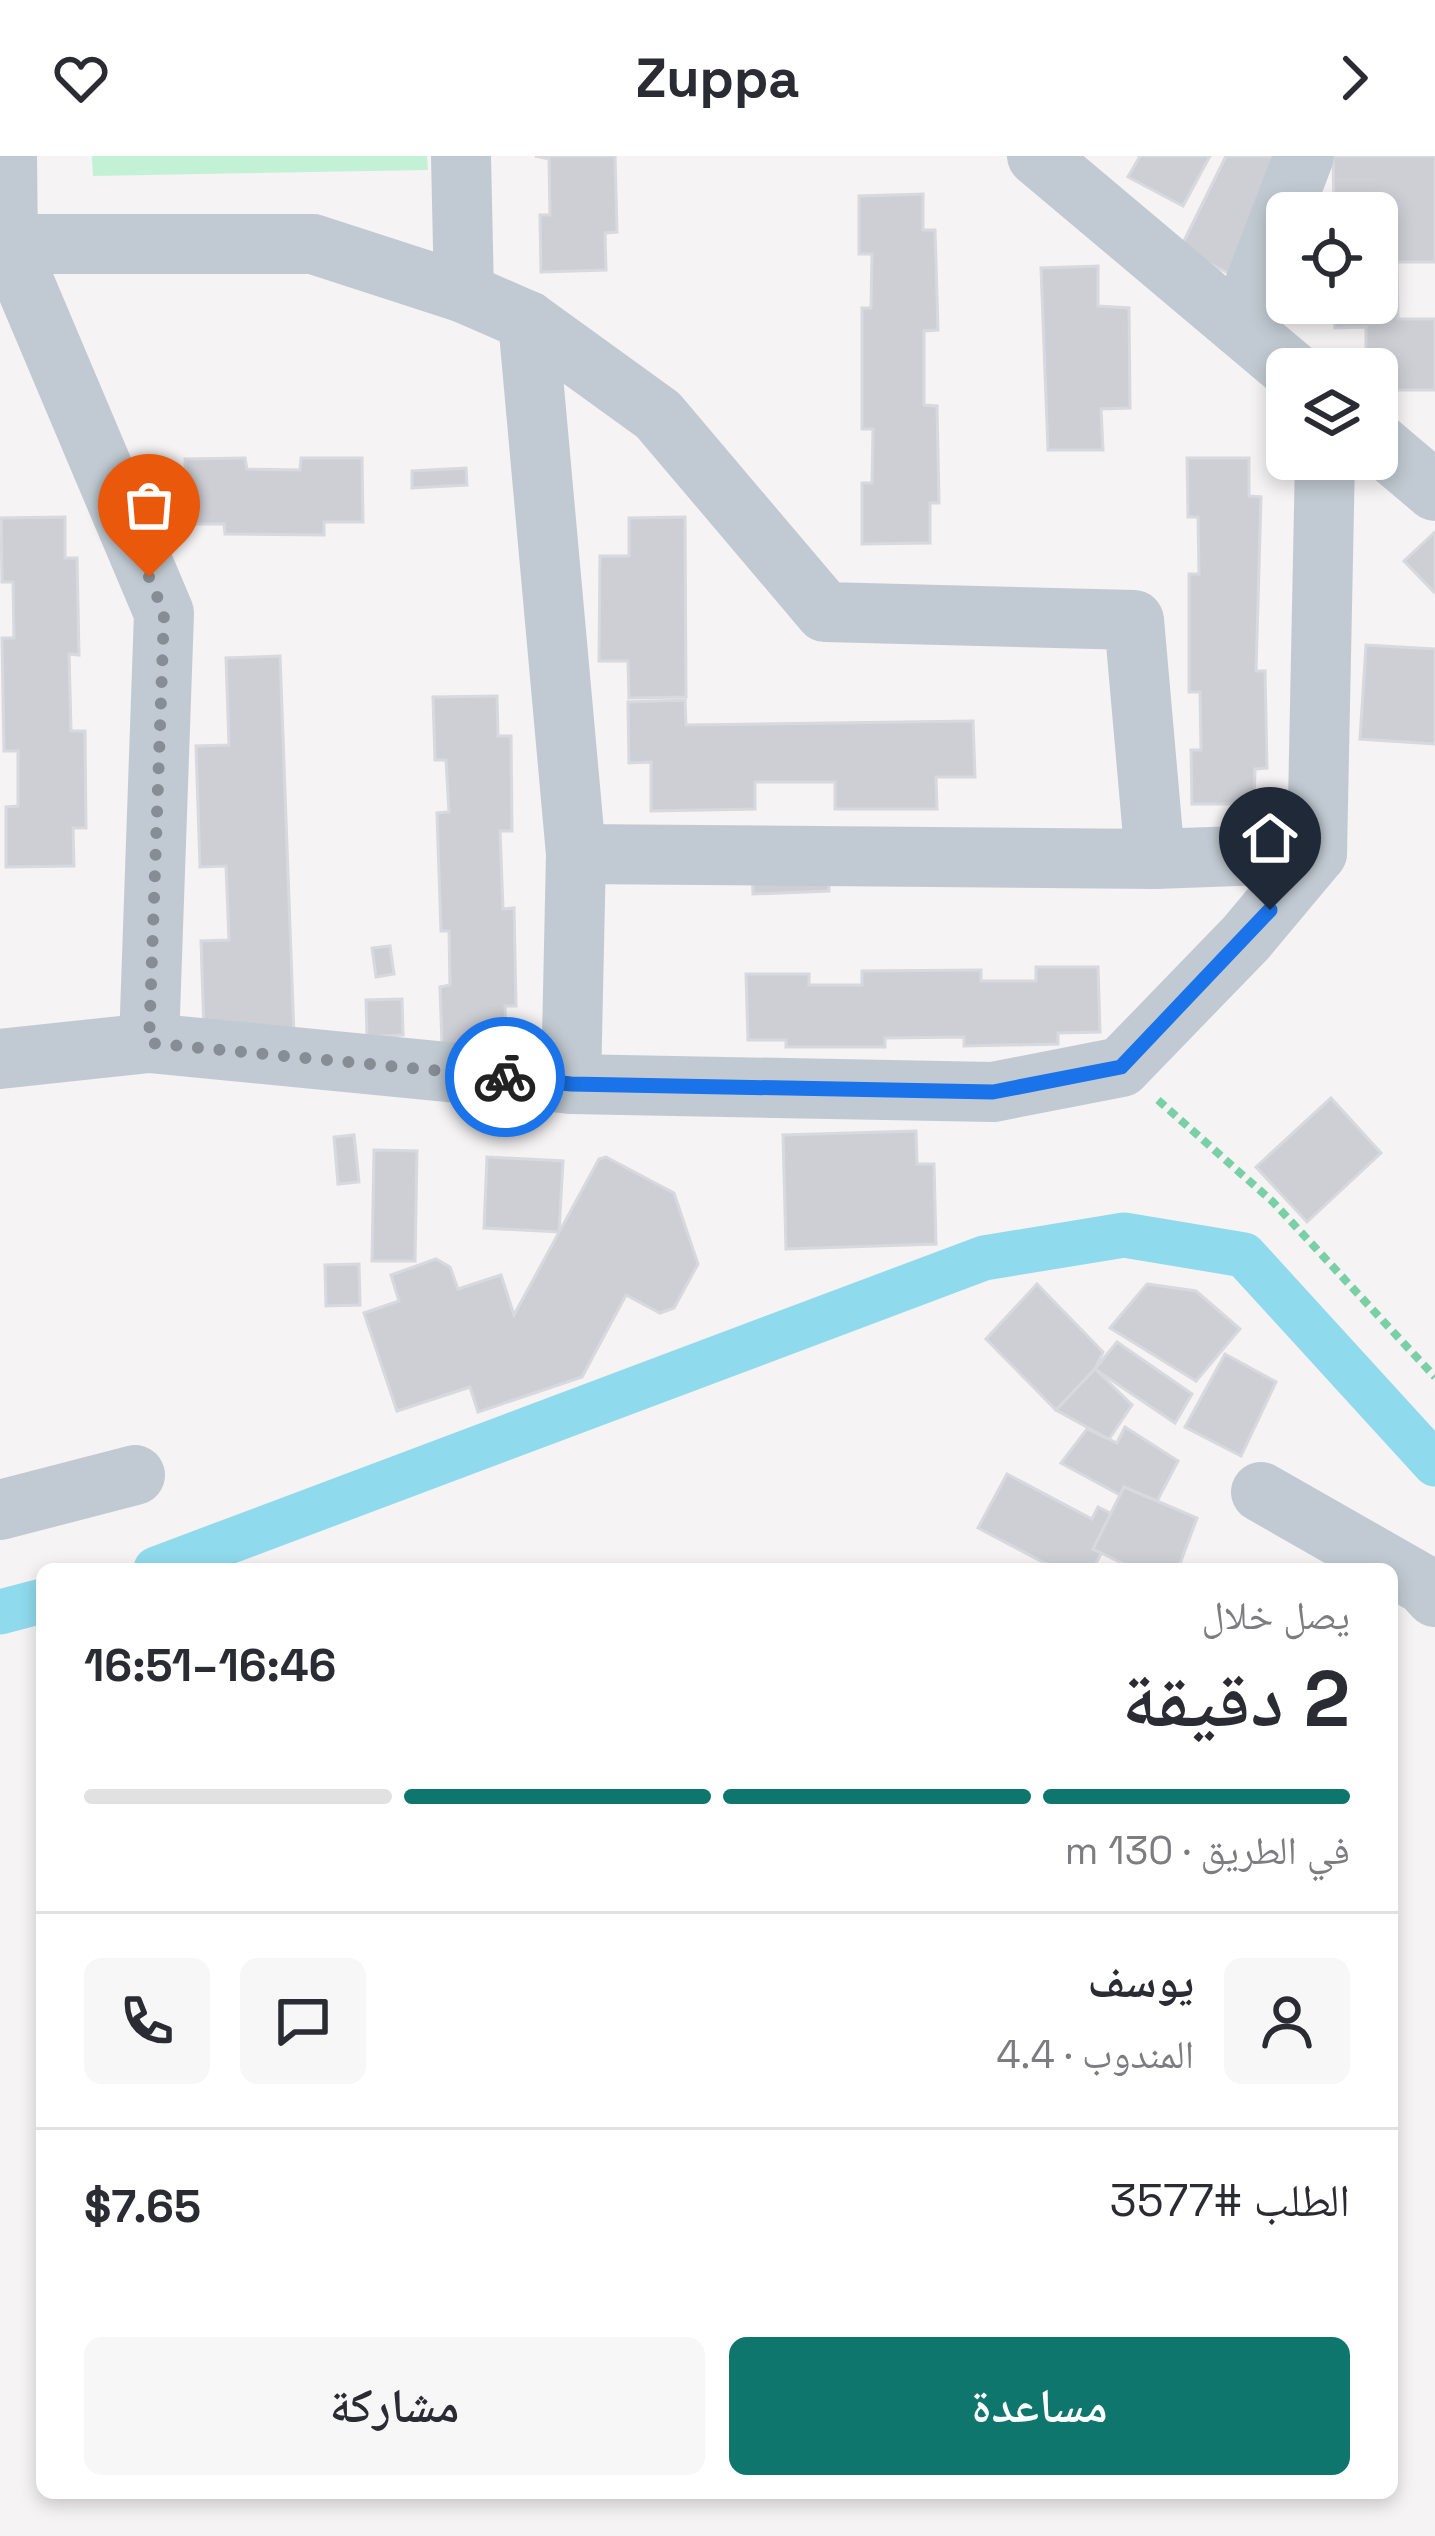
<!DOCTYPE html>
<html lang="ar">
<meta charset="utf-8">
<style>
body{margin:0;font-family:"Space Grotesk","Noto Naskh Arabic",sans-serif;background:#f7f7f7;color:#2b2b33;direction:rtl;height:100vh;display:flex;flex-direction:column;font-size:45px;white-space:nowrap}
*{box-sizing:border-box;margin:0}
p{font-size:39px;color:#7c7c81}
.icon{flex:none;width:66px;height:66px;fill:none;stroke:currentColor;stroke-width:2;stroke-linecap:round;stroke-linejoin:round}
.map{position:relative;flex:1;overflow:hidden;direction:ltr}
.details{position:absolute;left:36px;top:1407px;width:1362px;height:936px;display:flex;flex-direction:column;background:#fff;border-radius:18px;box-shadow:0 6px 18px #0003;direction:rtl}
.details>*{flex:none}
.buttons{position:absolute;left:1266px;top:36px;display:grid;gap:24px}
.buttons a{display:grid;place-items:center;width:132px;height:132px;border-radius:18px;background:#fff;box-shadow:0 6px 18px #0003;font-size:60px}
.pin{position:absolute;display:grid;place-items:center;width:102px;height:102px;color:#fff;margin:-123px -51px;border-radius:50% 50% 50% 0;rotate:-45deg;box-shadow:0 0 12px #0007}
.pin .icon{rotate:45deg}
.courier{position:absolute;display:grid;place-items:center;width:120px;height:120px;margin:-60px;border:9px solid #1a73e8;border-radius:50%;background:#fff;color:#222;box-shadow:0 3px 15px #0007}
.overview em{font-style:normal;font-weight:600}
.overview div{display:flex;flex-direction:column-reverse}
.overview{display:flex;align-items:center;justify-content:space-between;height:204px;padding:0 48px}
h1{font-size:78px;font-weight:600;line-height:90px}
.bar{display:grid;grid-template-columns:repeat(4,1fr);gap:18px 12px;align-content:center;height:144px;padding:0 48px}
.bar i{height:15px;border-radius:9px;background:#e1e1e2}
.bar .current{background:#0f766e}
.bar p{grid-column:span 4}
.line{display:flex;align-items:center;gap:30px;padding:0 48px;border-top:3px solid #e1e1e2}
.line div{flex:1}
.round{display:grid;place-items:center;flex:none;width:126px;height:126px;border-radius:18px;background:#f7f7f7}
.cta{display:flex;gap:24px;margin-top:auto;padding:24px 48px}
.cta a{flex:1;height:138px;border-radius:18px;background:#0f766e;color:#fff;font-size:48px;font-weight:600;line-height:138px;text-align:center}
.cta a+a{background:#f7f7f7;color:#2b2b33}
header{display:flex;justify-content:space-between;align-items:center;height:156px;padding:0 48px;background:#fff;font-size:54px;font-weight:600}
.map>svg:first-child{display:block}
</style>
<header><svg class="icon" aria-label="forward" viewBox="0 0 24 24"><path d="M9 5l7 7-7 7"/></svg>Zuppa<svg class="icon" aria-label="heart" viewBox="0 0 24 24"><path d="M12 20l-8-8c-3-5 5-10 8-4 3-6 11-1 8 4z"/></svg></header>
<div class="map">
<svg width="1435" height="2380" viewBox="0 0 1435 2380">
<rect width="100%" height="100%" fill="#f5f3f3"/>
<!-- green -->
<path fill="#c3f1d5" d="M92,0h335l1,14 -335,6z"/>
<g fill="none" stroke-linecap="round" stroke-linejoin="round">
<!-- canal -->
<g stroke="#90daee" stroke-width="45">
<path d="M156,1413l828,-311 140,-23 120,20 191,209"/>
<path d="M0,1456l42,-11"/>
</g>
</g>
<!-- building -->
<g fill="#cdcfd5" stroke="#d7d9de" stroke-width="3">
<path d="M535,0h80l2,76 -12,1 1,37 -65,2 -1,-57h10l-1,-56z"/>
<path d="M1140,0h70l-27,50 -55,-29z"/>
<path d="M1226,0h55l-43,122 -58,-29z"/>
<path d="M1333,0h102v106h-38l1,57h37v71h-58v-21h-11v-42l-31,1 -1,-25h43v-90h-43z"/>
<path d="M923,38v36h12l3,100 -14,1v74l13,1 2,97h-9v40l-68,1v-61h10l1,-54h-11v-121h9l1,-54h-13v-58z"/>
<path d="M1098,110v40l31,2 1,100 -29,1 2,41h-55l-7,-182z"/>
<path d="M245,302l2,11 53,1 1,-12h61l1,64h-39v13l-99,-1 -1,-10h-38l-1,-65z"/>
<path d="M1187,302h62v38l12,1 -5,174h9l2,97 -12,1 -1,35h-62l-1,-54h10l-1,-58h-11v-118h10l-1,-57h-10z"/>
<path d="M466,312l1,17 -55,3v-17z"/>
<path d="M65,361v41h12l2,97 -10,-1 2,77h14l1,97h-13l1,38 -68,1v-60l12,-1v-55h-14l-2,-113h12l-1,-56h-11l-1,-64z"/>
<path d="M685,361l1,180 -57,1 -1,-37h-29l1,-105h29v-38z"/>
<path d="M1435,376v59l-1,1 -30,-31z"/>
<path d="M1366,489l69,4v95l-75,-5z"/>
<path d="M280,500l15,407 -91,-32 -3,-90 28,-1 -3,-74 -26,1 -4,-121 33,-1 -3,-87z"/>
<path d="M497,540l1,40h13l1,95h-12l3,78 11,-1 2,98h-11l1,39h-64l-2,-58 10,-2 -1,-54h-8l-4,-118 12,-1 -3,-52h-11l-2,-63z"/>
<path d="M685,544l1,25 287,-4 2,56h-39l1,32h-102v-27h-80v27l-104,2v-49l-22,1 -1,-61z"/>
<path d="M829,711v24l-76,3 -1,-24z"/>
<path d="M390,790l4,28 -18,3 -4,-29z"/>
<path d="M1036,811h62l2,65 -42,1v11l-94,2v-9l-79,1v9h-99v-7h-38l-2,-66h63v11h53v-14l119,-1v11h55z"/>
<path d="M402,843l1,36 -36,2 -1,-37z"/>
<path d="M1331,942l50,55 -74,69 -51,-55z"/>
<path d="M916,975l1,33h17l2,80 -150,5 -3,-114z"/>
<path d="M354,979l5,47 -21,2 -4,-47z"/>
<path d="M374,994l43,1 -2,110h-43z"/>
<path d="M487,1001l76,4 -4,71 -75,-4z"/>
<path d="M606,1001l68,36 24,71 -24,44 -14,5 -34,-18 -44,82 -104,35 -8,-25 -73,24 -33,-98 35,-12 -8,-26 45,-16 14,8 8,22 43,-14 13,40 85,-156z"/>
<path d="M359,1108l1,41 -34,1 -1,-41z"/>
<path d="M1037,1128l66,68 -8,17 -39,41 -70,-71z"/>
<path d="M1147,1128l49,7 44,38 -44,52 -86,-53z"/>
<path d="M1117,1186l75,52 -17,29 -80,-54z"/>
<path d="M1225,1198l51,28 -35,74 -56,-29z"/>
<path d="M1095,1213l37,36 -23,34 -53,-29z"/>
<path d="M1125,1271l53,34 -21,40 -33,-14 -4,8 -59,-32 26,-34 30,14z"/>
<path d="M1007,1318l85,45 6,-12 22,11 -27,51h-37l-78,-41z"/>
<path d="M1124,1331l73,31 -19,51h-44l-41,-20z"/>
</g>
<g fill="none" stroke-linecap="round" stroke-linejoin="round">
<!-- path -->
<path stroke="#7ad0a6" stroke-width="8" stroke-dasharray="9 6" stroke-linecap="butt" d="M1158,944l115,102 162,175"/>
<!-- minor -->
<g stroke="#c1cad2" stroke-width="60">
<path d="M7,0l1,88 156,369 -15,430"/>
<path d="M461,0l3,137"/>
<path d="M1037,0l253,213"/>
<path d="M0,88h313l151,49 64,28 130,94 167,197 309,8 21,239 162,-6"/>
<path d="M528,165l48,533 579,5"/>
<path d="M1239,170l65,-170"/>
<path d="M1377,286l58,49"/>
<path d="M0,903l149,-16 422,41 422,8 128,-25 125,-129 71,-85 8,-394"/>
<path d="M571,928l5,-230"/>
<path d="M1261,1336l163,93 11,12"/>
<path d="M0,1354l135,-35"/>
</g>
</g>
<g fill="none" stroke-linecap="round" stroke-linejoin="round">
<!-- done -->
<path stroke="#868d94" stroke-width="12" stroke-dasharray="0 21.6" d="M149,421l15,36 -15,430 356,34"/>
<!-- route -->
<path stroke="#1a73e8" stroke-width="15" d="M505,921l66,7 422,8 128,-25 149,-157"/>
</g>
</svg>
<div class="buttons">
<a><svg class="icon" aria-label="locate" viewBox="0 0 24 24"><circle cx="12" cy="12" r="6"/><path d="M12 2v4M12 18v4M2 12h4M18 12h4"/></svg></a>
<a><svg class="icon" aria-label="layers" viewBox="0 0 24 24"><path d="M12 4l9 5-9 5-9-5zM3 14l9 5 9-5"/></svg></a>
</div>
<div class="pin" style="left:149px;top:421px;background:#ea580c"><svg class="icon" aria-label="bag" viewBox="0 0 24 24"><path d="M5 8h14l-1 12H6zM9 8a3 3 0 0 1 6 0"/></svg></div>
<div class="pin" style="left:1270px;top:754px;background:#1f2937"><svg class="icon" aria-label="home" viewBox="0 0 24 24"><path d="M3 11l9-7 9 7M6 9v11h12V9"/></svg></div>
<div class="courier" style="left:505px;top:921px"><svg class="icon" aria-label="bike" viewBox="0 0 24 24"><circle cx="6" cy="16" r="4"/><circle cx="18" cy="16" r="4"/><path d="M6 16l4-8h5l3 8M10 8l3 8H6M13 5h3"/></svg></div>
<section class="details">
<div class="overview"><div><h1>2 دقيقة</h1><p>يصل خلال</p></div><em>16:46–16:51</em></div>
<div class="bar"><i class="current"></i><i class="current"></i><i class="current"></i><i></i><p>في الطريق · 130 m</p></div>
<div class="line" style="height:216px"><a class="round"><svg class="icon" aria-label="person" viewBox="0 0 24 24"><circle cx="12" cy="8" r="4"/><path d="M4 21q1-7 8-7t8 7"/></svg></a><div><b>يوسف</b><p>المندوب · 4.4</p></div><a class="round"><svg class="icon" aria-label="chat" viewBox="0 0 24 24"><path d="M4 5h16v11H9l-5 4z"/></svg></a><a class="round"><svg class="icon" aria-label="phone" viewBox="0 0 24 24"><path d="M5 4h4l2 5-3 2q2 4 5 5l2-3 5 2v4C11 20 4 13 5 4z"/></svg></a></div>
<div class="line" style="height:156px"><div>الطلب #3577</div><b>$7.65</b></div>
<div class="cta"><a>مساعدة</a><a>مشاركة</a></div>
</section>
</div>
